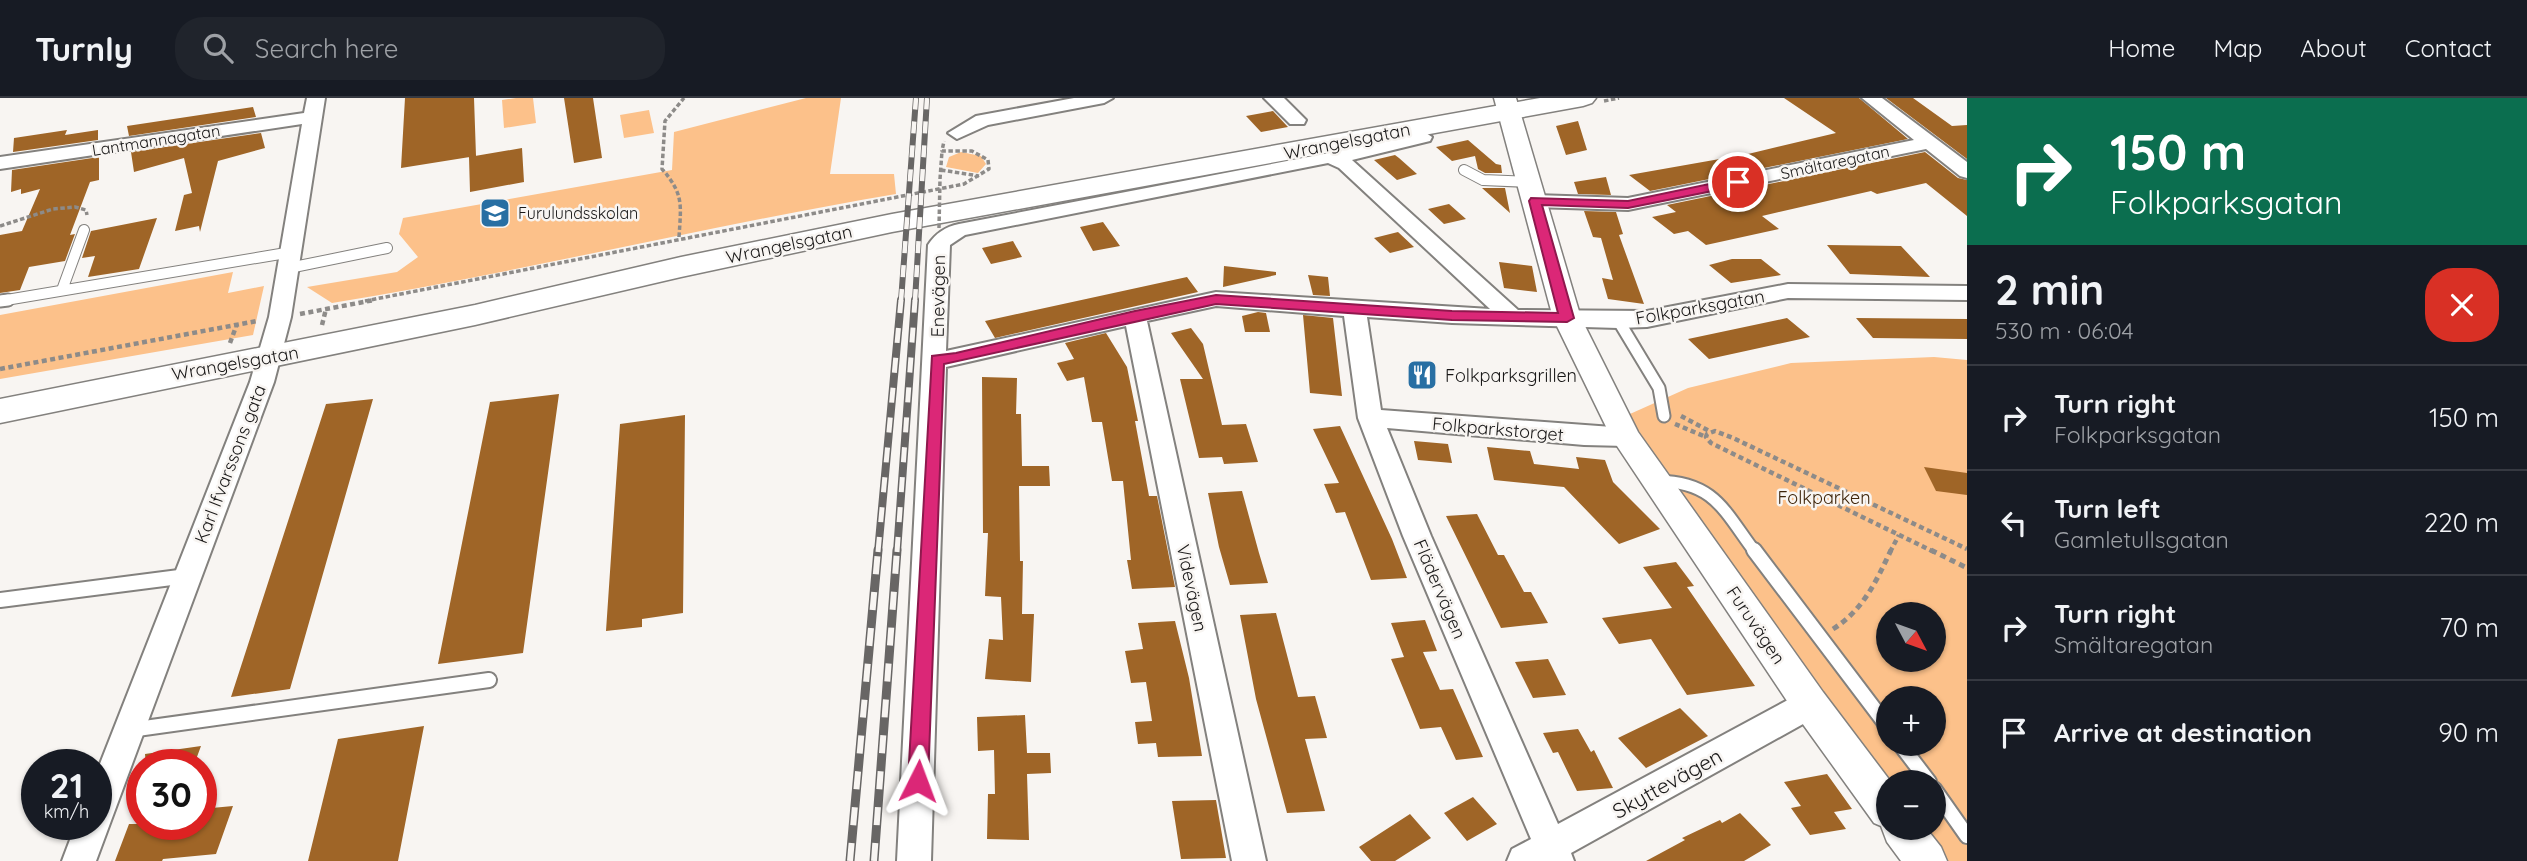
<!DOCTYPE html>
<html lang="en">
<head>
<meta charset="utf-8">
<style>
	:root { --surface:#171b24; --page:#20242c; --text:#f1f3f6; --muted:#9ea1a6; --line:#363941 }
	body { margin:0; font-family:Quicksand,sans-serif; background:var(--page); color:var(--text); height:100vh; display:flex; flex-direction:column; font-size:26px; white-space:nowrap }
	* { box-sizing:border-box; margin:0 }
	p { font-size:23px; color:var(--muted) }
	.icon { flex:none; width:38px; height:38px; fill:none; stroke:currentColor; stroke-width:2; stroke-linecap:round; stroke-linejoin:round }
	.map { position:relative; flex:1; overflow:hidden }
	.panel { display:flex; flex-direction:column; background:var(--surface); width:560px }
	.panel>* { flex:none }
	.guide { background:#0b6e4f; color:#fff; overflow:hidden }
	.needle { width:46px; rotate:131deg }
	.controls { position:absolute; left:1876px; top:504px; display:grid; gap:14px }
	.controls a { display:grid; place-items:center; width:70px; height:70px; border-radius:50%; background:var(--surface); box-shadow:0 2px 5px #0004; font-size:35px }
	.speed { position:absolute; left:21px; top:651px; display:flex; gap:14px; font-size:35px; font-weight:700; text-align:center }
	.speed>* { display:grid; place-content:center; width:91px; height:91px; border-radius:50%; background:var(--surface); box-shadow:0 2px 5px #0004; line-height:1 }
	.speed small { font-size:18px; font-weight:400 }
	.speed .limit { border:10px solid #d22; background:#fff; color:#111 }
	.pin { position:absolute; display:grid; place-items:center; width:60px; height:60px; color:#fff; margin:-30px; border:4px solid #fff; border-radius:50%; box-shadow:0 2px 7px #0007 }
	.me { position:absolute; width:77px; margin:-38px; rotate:3deg; stroke-linejoin:round; filter:drop-shadow(0 0 5px #0008) }
	.turn { display:flex; align-items:center; gap:24px; height:147px; padding:0 28px; font-size:32px }
	.turn .icon { width:91px; height:91px; stroke-width:2.5 }
	.turn b { display:block; font-size:49px; line-height:60px }
	.round { display:grid; place-items:center; flex:none; width:74px; height:74px; border-radius:28px; background:var(--page) }
	.overview { display:flex; align-items:center; justify-content:space-between; height:119px; padding:0 28px }
	h1 { font-size:42px; font-weight:800; line-height:52px }
	ul { padding:0; list-style:none }
	li { display:flex; align-items:center; gap:21px; height:105px; padding:0 28px; border-top:2px solid var(--line) }
	li div { flex:1 }
	li b { display:block; font-size:26px }
	li em { font-style:normal }
	header { display:flex; align-items:center; gap:42px; box-sizing:border-box; height:98px; padding:0 35px; background:var(--surface); border-bottom:2px solid var(--line) }
	header strong { font-size:33px }
	nav { display:flex; gap:38px; margin-inline-start:auto; font-size:24px }
	.search { width:490px; height:63px; background:var(--page); display:flex; align-items:center; gap:18px; box-sizing:border-box; padding:0 24px; border-radius:28px; color:var(--muted); font-size:26px }
	main { display:flex; flex:1; min-height:0 }
	.map>svg:first-child { display:block }
	.green { fill:#fcc18a; fill-rule:evenodd }
	.building { fill:#9f6527 }
	.lines { fill:none; stroke-linecap:round; stroke-linejoin:round }
	.service-far2-casing { stroke:#83817e; stroke-width:12 }
	.service-far1-casing { stroke:#83817e; stroke-width:15 }
	.service-casing { stroke:#83817e; stroke-width:18 }
	.minor-casing { stroke:#83817e; stroke-width:4 }
	.tertiary-casing { stroke:#83817e; stroke-width:3 }
	.secondary-casing { stroke:#83817e; stroke-width:3 }
	.path-far2 { stroke:#8d8b89; stroke-width:3.5; stroke-dasharray:4.5 2.5; stroke-linecap:butt }
	.path-far1 { stroke:#8d8b89; stroke-width:4.5; stroke-dasharray:5 3.5; stroke-linecap:butt }
	.path { stroke:#8d8b89; stroke-width:5; stroke-dasharray:6 4.5; stroke-linecap:butt }
	.service-far2 { stroke:#fff; stroke-width:10 }
	.service-far1 { stroke:#fff; stroke-width:11 }
	.service { stroke:#fff; stroke-width:14 }
	.minor { fill:#fff; fill-rule:evenodd }
	.tertiary { fill:#fff; fill-rule:evenodd }
	.secondary { fill:#fff; fill-rule:evenodd }
	.rail-far2-casing { stroke:#686665; stroke-width:6 }
	.rail-far1-casing { stroke:#686665; stroke-width:8 }
	.rail-casing { stroke:#686665; stroke-width:9 }
	.rail-far2 { stroke:#f8f5f2; stroke-width:4.5; stroke-dasharray:12; stroke-linecap:butt }
	.rail-far1 { stroke:#f8f5f2; stroke-width:5; stroke-dasharray:15; stroke-linecap:butt }
	.rail { stroke:#f8f5f2; stroke-width:6; stroke-dasharray:18; stroke-linecap:butt }
	.path-bridge { stroke:#8d8b89; stroke-width:3.5; stroke-dasharray:4.5 2.5; stroke-linecap:butt }
	.route { fill:#db2777; stroke:#8e194d; stroke-width:2 }
	.labels { text-anchor:middle; dominant-baseline:central; stroke-width:5; stroke-linejoin:round; paint-order:stroke }
	.far-street-label { font-size:16px; fill:#191818; stroke:#f8f5f2 }
	.far-poi-label { font-size:16px; fill:#191818; stroke:#f8f5f2; text-anchor:start }
	.street-label { font-size:18px; fill:#191818; stroke:#f8f5f2 }
	.poi-label { font-size:18px; fill:#191818; stroke:#f8f5f2; text-anchor:start }
	.park-label { font-size:18px; fill:#3e250a; stroke:#f8f5f2 }
	.near-street-label { font-size:21px; fill:#191818; stroke:#f8f5f2 }
</style>
</head>
<body>
<header>
<strong>Turnly</strong>
<div class="search"><svg class="icon" aria-label="search" viewBox="0 0 24 24"><circle cx="10" cy="10" r="6"/><path d="M15 15l6 6"/></svg>Search here</div>
<nav><a>Home</a><a>Map</a><a>About</a><a>Contact</a></nav>
</header>
<main>
<div class="map">
<svg width="1967" height="763" viewBox="0 0 1967 763">
	<rect width="100%" height="100%" fill="#f8f5f2"/>
	<path class="green" d="M516,0h17l3,25 -32,5 -2,-28z
		M806,0h35l-11,76h64l2,20c-189,32 -375,78 -564,109l-25,-16 90,-15 21,-15 -19,-23 4,-16 269,-48 2,-38z
		M649,12l5,23 -30,5 -4,-23z
		M961,54l20,4 5,8 -8,9 -32,-6 3,-10z
		M233,174l-5,21 36,-7 -11,49 -253,44v-64z
		M1934,259l33,3v501h-53l-23,-33h43v-46h-46v42l-89,-124 -178,-282 67,-30 103,-25zM1888,516h46v46h-46zM1888,600h46v46h-46z"/>
	<path class="building" d="M405,0h69l2,58 -75,12z
		M564,0h29l9,60 -28,5z
		M1784,0h75l49,41 -258,52 -21,-16 119,-21 88,-21z
		M1886,0h27l39,28 15,-1v34z
		M253,9l3,10 -127,19 -2,-10z
		M1273,13l15,16 -27,5 -15,-16z
		M1578,23l9,29 -21,5 -10,-29z
		M67,32l-2,5 33,-5v10l-85,12 1,-14z
		M261,35l4,15 -47,13 -18,71 -1,-6 -24,5 9,-36 8,-2 -8,-35 -50,14 -3,-20z
		M1468,42l28,24 5,1 1,8h-17l-7,-4 -3,-13 -23,5 -16,-14z
		M522,50l2,34 -54,10 -1,-35z
		M1925,54l33,26 9,2v36l-41,-33 -49,11 -6,-3 -109,25 17,13 -73,16 -18,-14 -14,3 -22,-17 24,-5 -9,-7z
		M1395,57l4,3 18,16 -20,6 -23,-20z
		M99,59v23l-9,2 -20,53 5,-1 -10,27 -36,6 -9,23 -20,3v-58l22,-4 18,-42 -19,5v-5l-10,3 1,-22z
		M1606,79l5,18 -33,-1 -4,-12z
		M1482,90h23l5,25z
		M1449,106l17,15 -22,5 -16,-15z
		M1584,113l32,1 7,22 -4,1 25,69 -36,-5 -6,-21 11,2 -12,-42 -8,-1z
		M157,120l-18,51 -51,8 7,-21 -13,2 9,-27z
		M1103,124l17,24 -27,5 -13,-24z
		M1398,134l16,15 -24,6 -16,-15z
		M1013,143l9,16 -31,7 -9,-16z
		M1827,147l74,1 29,31 -80,-3z
		M1732,161h29l20,16 -50,8 -22,-18z
		M1499,164l33,4 5,26 -33,-4z
		M1224,168l52,6v3l-53,12z
		M1308,177l20,2 2,19 -17,-1z
		M1187,179l11,15 -203,46 -10,-17z
		M1258,214l8,1 4,19h-25l-3,-16z
		M1303,217l30,3 9,78 -32,-3z
		M1787,220l23,19 -101,22 -21,-20z
		M1856,220l111,1v20l-94,-1z
		M1191,230l12,16 19,81 24,-1 12,38 -34,2 -2,-7 -23,1 -19,-79h23l-32,-46z
		M1106,235l21,34 11,54h-3l14,75h8l18,91 -43,2 -5,-29h4l-8,-79h-11l-10,-59h-10l-8,-45 -17,4 -10,-18 17,-4 -9,-16z
		M982,279l35,1 -1,36h5l1,52h27l1,20h-31l1,75h3l-1,53h12l-3,68 -46,-3 4,-40 14,1 -2,-43 -16,-1 3,-63h-5z
		M559,296l-36,259 -85,11 52,-262z
		M373,301l-83,290 -59,8 95,-293z
		M685,317l-2,198 -41,6v8l-36,4 14,-207z
		M1340,328l52,113 15,39 -36,2 -26,-68 -9,1 -12,-29 15,-1 -26,-54z
		M1414,343l34,3 4,19 -34,-3z
		M1487,349l43,4 4,13 45,5 -3,-12 29,3 8,22 47,47 -41,15 -55,-57 -70,-7z
		M1924,369l43,6v22l-31,-4z
		M1242,393l17,62 9,30 -38,2 -11,-38 -11,-54z
		M1477,416l21,41h6l20,37h7l17,31 -47,5 -55,-112z
		M1676,464l18,24 -7,1 68,99 -68,9 -36,-56 -32,5 -17,-26 70,-10 -29,-41z
		M1276,515l22,84 17,-1 12,42 -22,1 20,72 -38,2 -31,-114 -16,-84z
		M1425,522l12,31 -14,1 17,38 13,-1 30,68 -27,3 -15,-33 -21,2 -29,-70 13,-2 -13,-34z
		M1175,523l14,57 13,78 -44,1 -2,-14 -18,1 -3,-22 17,-1 -6,-39 -15,1 -6,-32 18,-2 -5,-26z
		M1548,561l18,36 -33,3 -18,-36z
		M1680,610l28,28 -62,32 -28,-30z
		M1025,617l2,38h23l1,20 -24,1 2,66 -42,-1 1,-45h7l-1,-44 -16,1 -1,-34z
		M424,628l-26,135h-90l30,-122z
		M1578,631l13,23 3,-2 19,38 -36,3 -19,-39 -5,1 -10,-20z
		M201,648l-7,19h-48l-1,-11z
		M1827,676l25,35 -18,3 12,17 -36,6 -19,-27 10,-2 -17,-24z
		M1473,699l24,27 -30,17 -23,-28z
		M1216,702l10,58 -45,1 -9,-58z
		M233,708l-17,48 -53,5 -1,2h-47l14,-37h72v-15z
		M1740,715l31,32 -27,16h-98l39,-21 -3,-2 38,-18 2,3z
		M1410,716l21,24 -36,23h-24l-12,-14z"/>
	<g class="lines">
		<g class="service-far2-casing">
			<path id="service-far2" d="M1464,72l19,10 46,2
				M289,170l98,-20
				M62,192l22,-60
				M0,203l292,-49"/>
		</g>
		<g class="service-far1-casing">
			<path id="service-far1" d="M0,203l8,-1
				M1618,222l41,68 5,28
				M1658,383c57,1 66,30 97,71"/>
		</g>
		<g class="service-casing">
			<path id="service" d="M1754,452l134,177
				M0,502l187,-24
				M130,632l359,-50
				M1900,646l29,38
				M1934,691l33,47"/>
		</g>
		<g class="minor-casing">
			<path id="minor" d="M307,0h18l-34,219 -17,65 -178,479h-34l14,-37h20v-50l154,-392 19,-65 33,-193 -302,45v-12l304,-44z
				M1074,0h39l-9,5 -116,22 -31,14 -9,-6 28,-17z
				M1264,0h20l22,22 -2,4h-14z
				M1862,0h20l85,64v16l-7,-2 -34,-27 -298,61 -93,-3 -7,-2 -3,-4 3,-4 7,-2 93,3 286,-58z
				M1423,33l9,6 -2,4 -78,19 166,150 129,1 141,-27 179,2v14l-179,-2 -141,29 -29,1 -166,-5 -85,-6 14,93 245,18 9,2 4,7 -4,7 -9,2 -42,-1 -197,-17 44,108 127,288 241,-130 11,-4 11,4 5,10 -5,10 -250,139 3,8h-67l5,-12 19,-10 -128,-303 -45,-118 -14,-102 -128,-10 -69,15 119,540h-34l-106,-535 -180,41 -15,494h-34l31,-616c8,-12 17,-18 31,-21l375,-72zM1328,65l11,5 151,141 -274,-17 -270,59 4,-106 15,-10z"/>
		</g>
		<g class="tertiary-casing">
			<path id="tertiary" d="M1494,0h22l65,220 57,114 185,260 68,90h-3v46h38l15,19 6,14h-46l-14,-19 -6,-16 -7,-3 -77,-107 -186,-279 -58,-119z"/>
		</g>
		<g class="secondary-casing">
			<path id="secondary" d="M1540,0h56l-4,5 -9,3 -691,126 -211,45 -206,48 -475,98v-24l475,-94 206,-48 211,-43z"/>
		</g>
		<path class="path-far2" d="M1604,3l15,-3
			M941,72l38,6
			M940,81l2,-28
			M0,128l53,-17 22,-2 11,3 1,5
			M679,139c2,-32 5,-43 -17,-68l3,-48 19,-23
			M365,203l599,-117 25,-15 -1,-9 -16,-9h-30l2,-10"/>
		<path class="path-far1" d="M300,216l74,-14
			M322,227l4,-16
			M230,245l7,-19
			M0,271l257,-48
			M1681,318l30,16
			M1675,326l31,13
			M1890,454l9,-17
			M1934,454l-223,-109 -5,-6 1,-3 8,-3 18,7 234,111"/>
		<path class="path" d="M1931,452l36,18
			M1833,531c30,-19 43,-47 58,-79"/>
		<use href="#service-far2" class="service-far2"/>
		<use href="#service-far1" class="service-far1"/>
		<use href="#service" class="service"/>
		<use href="#minor" class="minor"/>
		<use href="#tertiary" class="tertiary"/>
		<use href="#secondary" class="secondary"/>
		<g class="rail-far2-casing">
			<path id="rail-far2" d="M901,203l15,-203
				M915,203l12,-203"/>
		</g>
		<g class="rail-far1-casing">
			<path id="rail-far1" d="M878,454l23,-252
				M897,454l18,-252"/>
		</g>
		<g class="rail-casing">
			<path id="rail" d="M850,763l28,-311
				M874,763l23,-311"/>
		</g>
		<use href="#rail-far2" class="rail-far2"/>
		<use href="#rail-far1" class="rail-far1"/>
		<use href="#rail" class="rail"/>
		<path class="path-bridge" d="M939,130l1,-49"/>
	</g>
	<path class="route" d="M1738,80l6,4 -2,3 -114,23 -86,-3 32,113 -7,4 -115,-2 -236,-16 -272,60 -16,417 -3,7 -7,2 -7,-2 -3,-7 24,-425 24,-3 179,-42 81,-16 236,16 106,2 -29,-112 2,-3 97,3z"/>
	<defs>
		<g id="school-square" transform="scale(1.575)"><rect x="-9" y="-9" width="18" height="18" rx="4" fill="#286fa3" stroke="#f8f5f2"/><path d="M0-5L7-2L0 1L-7-2ZM-4 1L0 2.5L4 1V4Q0 6-4 4Z" fill="#fff"/></g>
		<g id="restaurant-square" transform="scale(1.575)"><rect x="-9" y="-9" width="18" height="18" rx="4" fill="#286fa3" stroke="#f8f5f2"/><path d="M-5-6h1v4h1v-4h1v4h1v-4h1v5L-1.5 .5V6h-2V.5L-5-1ZM5-6V6H3V1.5H1.5Q1.5-4 5-6Z" fill="#fff"/></g>
	</defs>
	<g fill-rule="evenodd">
		<use href="#school-square" x="495" y="115"/>
		<use href="#restaurant-square" x="1422" y="277"/>
	</g>
	<g class="labels">
		<g class="far-street-label">
			<text transform="translate(156 42) rotate(-9)">Lantmannagatan</text>
			<text transform="translate(1835 64) rotate(-12)">Smältaregatan</text>
		</g>
		<g class="far-poi-label">
			<text x="518" y="115">Furulundsskolan</text>
		</g>
		<g class="street-label">
			<text transform="translate(1347 43) rotate(-11)">Wrangelsgatan</text>
			<text transform="translate(789 146) rotate(-12)">Wrangelsgatan</text>
			<text transform="translate(938 198) rotate(-89)">Enevägen</text>
			<text transform="translate(1700 209) rotate(-10)">Folkparksgatan</text>
			<text transform="translate(235 265) rotate(-10)">Wrangelsgatan</text>
			<text transform="translate(1498 331) rotate(5)">Folkparkstorget</text>
			<text transform="translate(230 366) rotate(-69)">Karl Ifvarssons gata</text>
			<text transform="translate(1192 490) rotate(78)">Videvägen</text>
			<text transform="translate(1440 491) rotate(67)">Flädervägen</text>
			<text transform="translate(1756 527) rotate(56)">Furuvägen</text>
		</g>
		<g class="poi-label">
			<text x="1445" y="277">Folkparksgrillen</text>
		</g>
		<g class="park-label">
			<text x="1824" y="399">Folkparken</text>
		</g>
		<g class="near-street-label">
			<text transform="translate(1667 685) rotate(-29)">Skyttevägen</text>
		</g>
	</g>
</svg>
<div class="controls">
<a><svg class="needle" viewBox="-14 -14 28 28"><path d="M0-13l5 13h-10z" fill="#e53935"/><path d="M0 13l5-13h-10z" fill="#9ea1a6"/></svg></a>
<a>+</a>
<a>−</a>
</div>
<div class="speed"><div>21<small>km/h</small></div><div class="limit">30</div></div>
<div class="pin" style="left:1738px;top:84px;background:#d93025"><svg class="icon" aria-label="arrive" viewBox="0 0 24 24"><path d="M6 21V4h12l-3 4 3 4H6"/></svg></div>
<svg class="me" style="left:918px;top:683px" viewBox="-20 -20 40 40"><path d="M0-17L14 15 0 8-14 15z" fill="#db2777" stroke="#fff" stroke-width="4"/></svg>
</div>
<section class="panel">
<div class="guide">
<div class="turn"><svg class="icon" aria-label="right" viewBox="0 0 24 24"><path d="M7 20v-9h11M14 6l5 5-5 5"/></svg><div><b>150 m</b>Folkparksgatan</div></div>
</div>
<div class="overview"><div><h1>2 min</h1><p>530 m · 06:04</p></div><a class="round" style="background:#d93025;color:#fff"><svg class="icon" aria-label="close" viewBox="0 0 24 24"><path d="M6 6l12 12M18 6L6 18"/></svg></a></div>
<ul>
<li><svg class="icon" aria-label="right" viewBox="0 0 24 24"><path d="M7 20v-9h11M14 6l5 5-5 5"/></svg><div><b>Turn right</b><p>Folkparksgatan</p></div><em>150 m</em></li>
<li><svg class="icon" aria-label="left" viewBox="0 0 24 24"><path d="M17 20v-9H6M10 6l-5 5 5 5"/></svg><div><b>Turn left</b><p>Gamletullsgatan</p></div><em>220 m</em></li>
<li><svg class="icon" aria-label="right" viewBox="0 0 24 24"><path d="M7 20v-9h11M14 6l5 5-5 5"/></svg><div><b>Turn right</b><p>Smältaregatan</p></div><em>70 m</em></li>
<li><svg class="icon" aria-label="arrive" viewBox="0 0 24 24"><path d="M6 21V4h12l-3 4 3 4H6"/></svg><div><b>Arrive at destination</b></div><em>90 m</em></li>
</ul>
</section>
</main>
</body>
</html>
